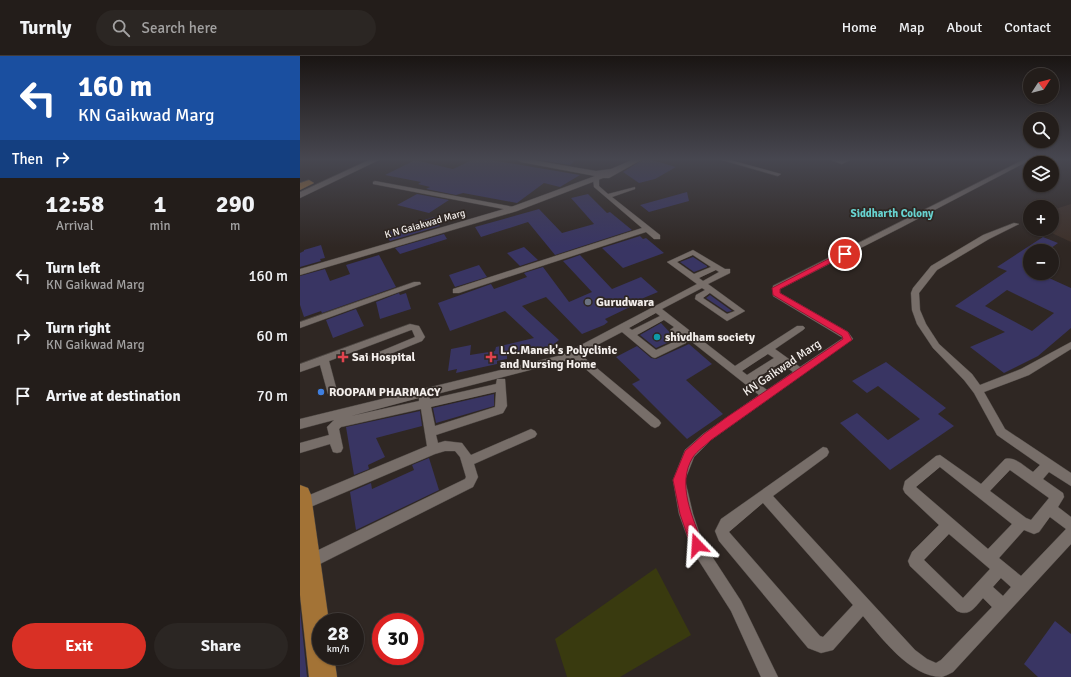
<!DOCTYPE html>
<html lang="en">
<head>
<meta charset="utf-8">
<style>
	:root { --surface:#231d1a; --page:#2b2623; --text:#f1f3f6; --muted:#a3a2a2; --line:#403b39; --accent:#d93025 }
	body { margin:0; font-family:Signika,sans-serif; background:var(--page); color:var(--text); height:100vh; display:flex; flex-direction:column; font-size:15px; white-space:nowrap }
	* { box-sizing:border-box; margin:0 }
	p { font-size:13px; color:var(--muted) }
	.icon { flex:none; width:22px; height:22px; fill:none; stroke:currentColor; stroke-width:2; stroke-linecap:round; stroke-linejoin:round }
	.map { position:relative; flex:1; overflow:hidden }
	.drawer { display:flex; flex-direction:column; background:var(--surface); width:300px }
	.drawer>* { flex:none }
	.banner { background:#1a4fa0; color:#fff; overflow:hidden }
	.needle { width:26px; rotate:54deg }
	.buttons { position:absolute; left:723px; top:12px; display:grid; gap:8px }
	.buttons a { display:grid; place-items:center; width:36px; height:36px; border-radius:50%; background:var(--surface); box-shadow:0 1px 3px #0004,0 0 0 1px var(--line); font-size:20px }
	.speed { position:absolute; left:12px; top:557px; display:flex; gap:8px; font-size:20px; font-weight:700; text-align:center }
	.speed>* { display:grid; place-content:center; width:52px; height:52px; border-radius:50%; background:var(--surface); box-shadow:0 1px 3px #0004,0 0 0 1px var(--line); line-height:1 }
	.speed small { font-size:10px; font-weight:400 }
	.speed .limit { border:6px solid #d22; background:#fff; color:#111 }
	.pin { position:absolute; display:grid; place-items:center; width:34px; height:34px; color:#fff; margin:-17px; border:2px solid #fff; border-radius:50%; box-shadow:0 1px 4px #0007 }
	.me { position:absolute; width:44px; margin:-22px; rotate:340deg; stroke-linejoin:round; filter:drop-shadow(0 0 3px #0008) }
	.turn { display:flex; align-items:center; gap:14px; height:84px; padding:0 12px; font-size:18px }
	.turn .icon { width:52px; height:52px; stroke-width:2.5 }
	.turn b { display:block; font-size:28px; line-height:34px }
	.then { display:flex; align-items:center; height:38px; padding:0 12px; background:#0003; gap:8px; font-size:15px }
	.eta { display:flex; justify-content:space-evenly; align-items:center; height:68px; text-align:center }
	.eta b { font-size:24px; font-weight:800; line-height:28px }
	.primary-button { display:flex; gap:8px; margin-top:auto; padding:8px 12px }
	.primary-button a { flex:1; height:46px; border-radius:24px; background:var(--accent); color:#fff; font-size:16px; font-weight:800; line-height:46px; text-align:center }
	.primary-button a+a { background:var(--page); color:var(--text) }
	ul { padding:0; list-style:none }
	li { display:flex; align-items:center; gap:12px; height:60px; padding:0 12px }
	li div { flex:1 }
	li b { display:block; font-size:15px }
	li em { font-style:normal }
	header { display:flex; align-items:center; gap:24px; box-sizing:border-box; height:56px; padding:0 20px; background:var(--surface); border-bottom:1px solid var(--line) }
	header strong { font-size:19px }
	nav { display:flex; gap:22px; margin-inline-start:auto; font-size:14px }
	.search { width:280px; height:36px; background:var(--page); display:flex; align-items:center; gap:10px; box-sizing:border-box; padding:0 14px; border-radius:22px; color:var(--muted); font-size:15px }
	main { display:flex; flex:1; min-height:0 }
	.map>svg:first-child { display:block }
	.built { fill:#3d3029 }
	.green { fill:#393a0f }
	.building { fill:#393563; fill-rule:evenodd }
	.lines { fill:none; stroke-linecap:round; stroke-linejoin:round }
	.minor-casing { stroke:#4c4642; stroke-width:1 }
	.tertiary-casing { stroke:#4c4642; stroke-width:1 }
	.secondary-casing { stroke:#4c4642; stroke-width:1 }
	.trunk-casing { stroke:#4c4642; stroke-width:1 }
	.minor { fill:#776e69; fill-rule:evenodd }
	.tertiary { fill:#776e69; fill-rule:evenodd }
	.secondary { fill:#776e69; fill-rule:evenodd }
	.trunk { fill:#a37336; fill-rule:evenodd }
	.route { fill:#e11d48; stroke:#92132f }
	.worship-dot { fill:#6b7280; stroke:#2f2723; stroke-width:1.5 }
	.culture-dot { fill:#0f9aa8; stroke:#2f2723; stroke-width:1.5 }
	.health-dot { fill:#e0444e; stroke:#2f2723; stroke-width:1.5 }
	.shop-dot { fill:#3f7fe0; stroke:#2f2723; stroke-width:1.5 }
	.labels { text-anchor:middle; dominant-baseline:central; stroke-width:3.5; stroke-linejoin:round; paint-order:stroke }
	.far-street-label { font-size:10px; fill:#f4efec; stroke:#2f2723 }
	.far-neighbourhood-label { font-size:11px; font-weight:bold; fill:#67d3d0; stroke:#2f2723 }
	.poi-label { font-size:12px; font-weight:bold; fill:#f4efec; stroke:#2f2723; text-anchor:start }
	.street-label { font-size:12px; fill:#f4efec; stroke:#2f2723 }
</style>
</head>
<body>
<header>
<strong>Turnly</strong>
<div class="search"><svg class="icon" aria-label="search" viewBox="0 0 24 24"><circle cx="10" cy="10" r="6"/><path d="M15 15l6 6"/></svg>Search here</div>
<nav><a>Home</a><a>Map</a><a>About</a><a>Contact</a></nav>
</header>
<main>
<section class="drawer">
<div class="banner">
<div class="turn"><svg class="icon" aria-label="left" viewBox="0 0 24 24"><path d="M17 20v-9H6M10 6l-5 5 5 5"/></svg><div><b>160 m</b>KN Gaikwad Marg</div></div>
<div class="then">Then<svg class="icon" aria-label="right" viewBox="0 0 24 24"><path d="M7 20v-9h11M14 6l5 5-5 5"/></svg></div>
</div>
<div class="eta">
<div><b>12:58</b><p>Arrival</p></div>
<div><b>1</b><p>min</p></div>
<div><b>290</b><p>m</p></div>
</div>
<ul>
<li><svg class="icon" aria-label="left" viewBox="0 0 24 24"><path d="M17 20v-9H6M10 6l-5 5 5 5"/></svg><div><b>Turn left</b><p>KN Gaikwad Marg</p></div><em>160 m</em></li>
<li><svg class="icon" aria-label="right" viewBox="0 0 24 24"><path d="M7 20v-9h11M14 6l5 5-5 5"/></svg><div><b>Turn right</b><p>KN Gaikwad Marg</p></div><em>60 m</em></li>
<li><svg class="icon" aria-label="arrive" viewBox="0 0 24 24"><path d="M6 21V4h12l-3 4 3 4H6"/></svg><div><b>Arrive at destination</b></div><em>70 m</em></li>
</ul>
<div class="primary-button"><a>Exit</a><a>Share</a></div>
</section>
<div class="map">
<svg width="771" height="621" viewBox="0 0 771 621">
	<rect width="100%" height="100%" fill="#2f2723"/>
	<path class="built" d="M771,148v38l-28,-13h9v-19z"/>
	<path class="green" d="M356,512l35,67 -71,42h-53l-12,-38z"/>
	<path class="building" d="M115,104l38,9 19,-9h19l89,15 -20,12 -16,-4 -27,20 -54,-10 -7,2 -30,-6 4,-2 -12,-3 3,-2 -36,-7z
		M239,104h37l-6,5z
		M342,104h10l24,7 -21,12 -16,4 -16,-11z
		M387,136l2,9 -40,11 -9,-7z
		M117,138l32,6 -20,13 -32,-8z
		M288,138l19,19 3,-1 22,18 -77,25 -27,-33 -47,15 -6,-10 64,-18 23,24 32,-9 -23,-26z
		M134,161l6,9 -50,15 -7,-8z
		M144,178l3,5 -47,15 -5,-6z
		M340,180l3,3 3,-1 18,15 -41,15 -21,-20z
		M743,181l15,6 -11,8h-17v22h8l33,15v40l-33,28 -34,17 -34,-26 35,-15 -50,-26 52,-35 -10,-4zM707,234l47,23 -22,18 -47,-25z
		M21,189l4,13 -5,1 1,2 -21,6v-14l4,-2v-1z
		M224,191l14,13 -18,6 -13,-13z
		M79,199l17,32 -74,26 -1,-2 -17,6 -4,-12v-29l25,-7 5,12 20,-7 -4,-9z
		M280,199l32,34 29,-12 17,15 -29,12 3,2 -27,13 3,3 -4,3 -22,9 -36,-37 -24,9 37,34 -6,5 -12,4 -34,6v4l-10,2v3l-41,9 1,-4 -9,2 3,-22 20,-4 -1,10 25,-4 1,-4 38,-9 -29,-27 -55,20 -12,-28 53,-19 3,5 33,-12 -3,-4 19,-6 26,35 23,-10 -29,-31z
		M393,201l14,9v1l-13,5 -14,-10z
		M179,209l8,12 -32,10 -6,-12z
		M99,237l1,2 6,-2 5,16 -31,10 -4,-17z
		M410,239l22,16 -5,1 -21,-14z
		M56,253l8,17 -31,12 -7,-18z
		M361,267l15,16 -20,9 -16,-13z
		M389,288l23,20 -26,16 37,34 -36,25 -55,-55 8,-4 -24,-23 21,-11 14,12 5,1z
		M586,306l60,46 -8,6 16,12 -64,44 -50,-47 17,-10 31,27 32,-21 -42,-33 -11,7 -15,-12z
		M194,338v12l-58,17 -3,-15z
		M120,355l2,15 -46,12 9,19 -17,8 1,4 -15,6 -8,-48z
		M129,402l10,32 -83,40 -6,-38 21,-9 1,6 42,-19 -2,-5z
		M0,553l7,68h-7z
		M755,565l16,13v43h-33l-14,-13z"/>
	<g class="lines">
		<g class="minor-casing">
			<path id="minor" d="M422,104h8l51,14 -3,2z
				M531,104h19l-8,4z
				M723,104h7l-128,67 -122,62v4l68,39 5,7 -142,101 -17,17 -9,23 8,34 9,27 39,60 37,76h-17l-30,-66 -39,-61 -13,-36 -6,-34 12,-30 18,-16 56,-39 -72,-57 -1,5 -31,15 -3,-1 -30,-25 -42,22 79,66 2,3 -2,3 -4,2 -4,-2 -78,-68 -8,3 -136,35 1,3 66,-15 1,-5h8l2,27 -4,7 -67,22 2,8 7,-2 17,2 9,12 60,-26 4,2 2,3 -2,3 -61,27 4,13 -5,10 -159,80 -5,2 -5,-2 -2,-5 2,-5 161,-78 1,-2 -6,-20 -5,-6h-10l-10,3 -134,57 -1,-12 127,-53 -6,-37 -80,18 -2,2 4,19 -2,4 -4,1 -4,-1 -3,-8 -30,9v-10l29,-8 -2,-8 7,-7 -34,9v-10l262,-64 135,-71 -30,-22 26,-12 32,19h5v4l-22,11 37,27 -18,10 -32,-22 1,-4 9,-5 -3,-2 -40,21 73,57 62,-40h6l2,2 -2,2 -28,19 25,18 43,-29 -70,-42v-10zM393,199l18,12 -17,7 -17,-12zM416,214l3,2 -16,9 -4,-3zM410,237l25,18 -8,3 -24,-16zM356,257l4,3 -28,14 -3,-2zM364,264l10,7 -4,3 8,10 -22,10 -19,-15zM468,298l6,4 -27,17 -5,-4zM481,307l12,9 -26,18 -13,-10zM196,336l-1,15 -60,19 -4,-19zM119,342v3l-68,15z
				M296,120l3,2v8l9,8 27,-7v2l-23,8 48,38v4h-6l-8,-7 -187,61h-6v-4l189,-61 -48,-41 -1,-9z
				M75,125l139,26 3,2 -3,2 -141,-27v-2z
				M714,167l5,1 -30,15 -52,31 -18,23 1,17 6,14 13,20 33,30 8,11 41,-16 50,-27v7l-42,26 -45,17 21,37 66,44v13l-22,-14 -6,7 20,14 1,4 -6,10 13,10v27l-118,128c-4,2 -8,4 -11,5 -32,0 -61,-40 -79,-61l-30,34 -12,3 -13,-5 -89,-107 -4,-10 6,-12 102,-72 4,1 2,4 -2,4 -54,40 142,154 12,9 9,4 5,-3 51,-53 -9,-9c-8,9 -13,19 -26,13l-47,-45 -2,-5 4,-9 27,-27 -34,-32 -2,-4 2,-8 31,-25 4,-1 41,29 24,-25c10,-3 20,8 28,13l7,-7 -43,-30 -23,-42 -10,-13 -31,-32 -16,-24 -5,-14 -1,-17 2,-5 18,-22 52,-31zM640,411l72,57 -24,25 -72,-62zM710,414l39,28 -18,22 -5,-2 -36,-27zM463,447l90,102 -30,32 -3,-1 -91,-104zM750,461l16,12 -45,47 -22,-18 25,-28 10,4 5,-2zM649,478l41,35 -27,29 -39,-38zM701,522l10,9 -8,9 -10,-9z
				M114,226h6l1,2 -121,44v-6z
				M110,268l9,2 6,11 -3,4 -49,20h-6l-2,-2 2,-2 48,-20 -3,-7h-1l-82,31 8,30 -1,3h-8l-8,-29 -20,7v-8z"/>
		</g>
		<g class="tertiary-casing">
			<path id="tertiary" d="M218,104h14l64,11 15,-2 21,-9h9l-32,18h-6l-86,33 -217,64v-6l211,-62 84,-31 -74,-14z"/>
		</g>
		<g class="secondary-casing">
			<path id="secondary" d="M69,104h10l-79,38v-6z"/>
		</g>
		<g class="trunk-casing">
			<path id="trunk" d="M9,124l5,3 -14,7v-7z
				M0,429l8,3 3,7 18,127h-8v34h13l3,21h-28l-9,-82z"/>
		</g>
		<use href="#minor" class="minor"/>
		<use href="#tertiary" class="tertiary"/>
		<use href="#secondary" class="secondary"/>
		<use href="#trunk" class="trunk"/>
	</g>
	<linearGradient id="sky" x2="0" y2="1"><stop stop-color="#1a1513"/><stop offset="0.54" stop-color="#474750"/><stop offset="1" stop-color="#474750" stop-opacity="0"/></linearGradient>
	<rect width="771" height="191" fill="url(#sky)"/>
	<path class="route" d="M542,196l6,2 -68,35v4l68,39 4,8 -141,100c-5,5 -14,11 -18,17 -17,27 0,61 10,88l-2,4 -4,2 -5,-2 -12,-35 -7,-34 12,-29 19,-17 23,-17 116,-78 -1,-3 -69,-41 -1,-7z"/>
	<circle class="worship-dot" cx="288" cy="246" r="4"/>
	<circle class="culture-dot" cx="357" cy="281" r="4"/>
	<g class="health-dot">
		<path d="M41 295h4v4h4v4h-4v4h-4v-4h-4v-4h4z"/>
		<path d="M189 295h4v4h4v4h-4v4h-4v-4h-4v-4h4z"/>
	</g>
	<circle class="shop-dot" cx="21" cy="336" r="4"/>
	<g class="labels">
		<g class="far-street-label">
			<text transform="translate(125 168) rotate(-16)">K N Gaiakwad Marg</text>
		</g>
		<g class="far-neighbourhood-label">
			<text x="592" y="157">Siddharth Colony</text>
		</g>
		<g class="poi-label">
			<text x="296" y="246">Gurudwara</text>
			<text x="365" y="281">shivdham society</text>
			<text x="200" y="294">L.C.Manek's Polyclinic<tspan x="200" dy="14">and Nursing Home</tspan></text>
			<text x="52" y="301">Sai Hospital</text>
			<text x="29" y="336">ROOPAM PHARMACY</text>
		</g>
		<g class="street-label">
			<text transform="translate(482 312) rotate(-34)">KN Gaikwad Marg</text>
		</g>
	</g>
</svg>
<div class="buttons">
<a><svg class="needle" viewBox="-14 -14 28 28"><path d="M0-13l5 13h-10z" fill="#e53935"/><path d="M0 13l5-13h-10z" fill="#a3a2a2"/></svg></a>
<a><svg class="icon" aria-label="search" viewBox="0 0 24 24"><circle cx="10" cy="10" r="6"/><path d="M15 15l6 6"/></svg></a>
<a><svg class="icon" aria-label="layers" viewBox="0 0 24 24"><path d="M12 4l9 5-9 5-9-5zM3 14l9 5 9-5"/></svg></a>
<a>+</a>
<a>−</a>
</div>
<div class="speed"><div>28<small>km/h</small></div><div class="limit">30</div></div>
<div class="pin" style="left:545px;top:198px;background:#d93025"><svg class="icon" aria-label="arrive" viewBox="0 0 24 24"><path d="M6 21V4h12l-3 4 3 4H6"/></svg></div>
<svg class="me" style="left:397px;top:489px" viewBox="-20 -20 40 40"><path d="M0-17L14 15 0 8-14 15z" fill="#e11d48" stroke="#fff" stroke-width="4"/></svg>
</div>
</main>
</body>
</html>
